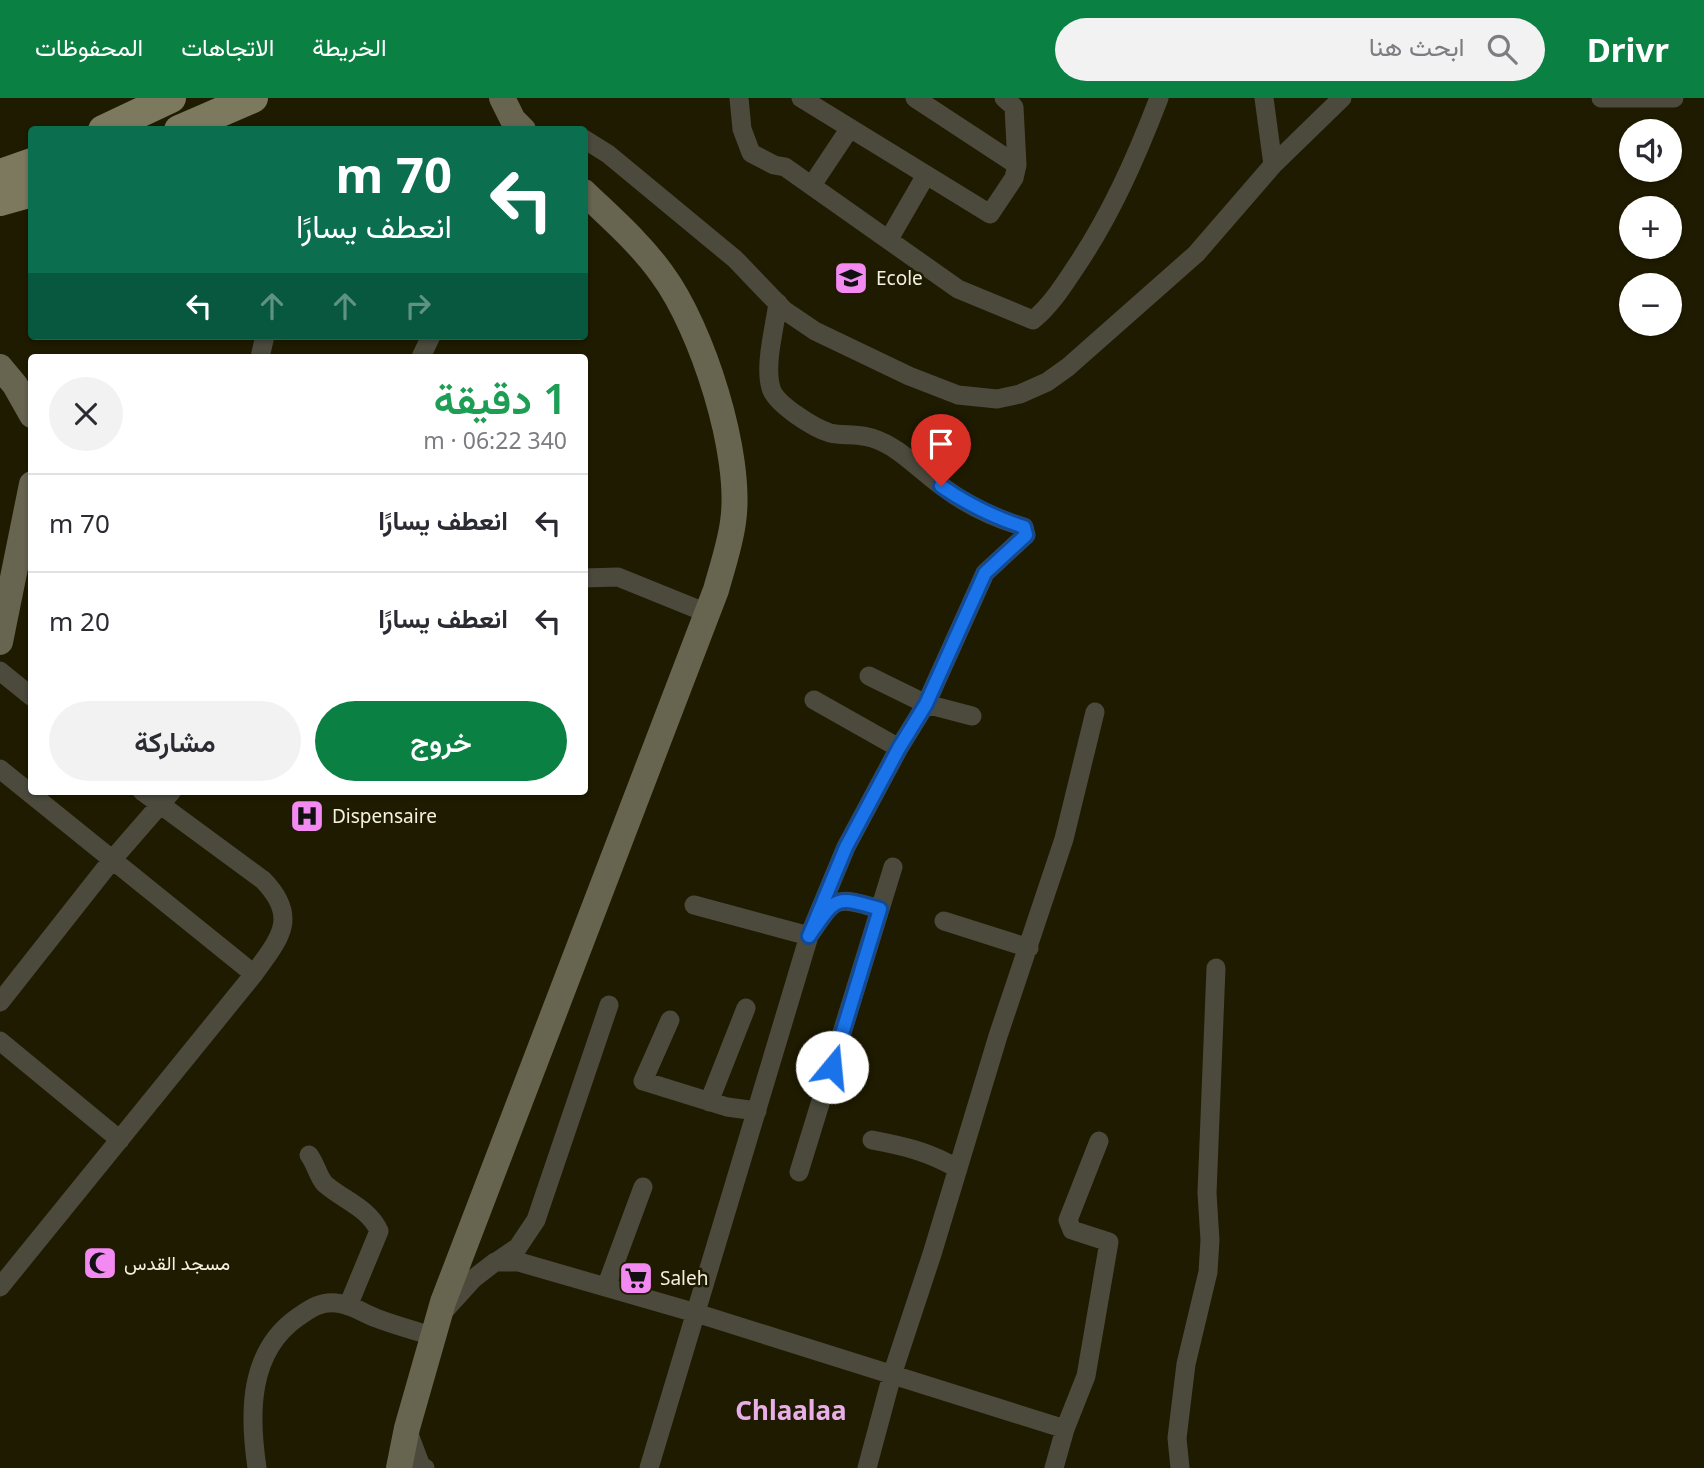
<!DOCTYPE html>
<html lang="ar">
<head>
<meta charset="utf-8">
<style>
	:root { --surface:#fff; --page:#f2f2f3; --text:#2b2b33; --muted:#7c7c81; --line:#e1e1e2; --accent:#0b8043 }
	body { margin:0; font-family:"Noto Sans",Vazirmatn,sans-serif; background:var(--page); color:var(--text); direction:rtl; height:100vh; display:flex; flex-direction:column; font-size:26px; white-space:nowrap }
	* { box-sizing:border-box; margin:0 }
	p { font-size:23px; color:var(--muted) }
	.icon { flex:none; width:38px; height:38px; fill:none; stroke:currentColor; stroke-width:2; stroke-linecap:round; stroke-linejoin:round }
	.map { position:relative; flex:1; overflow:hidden; direction:ltr }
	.sheet { position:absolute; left:28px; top:256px; width:560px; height:441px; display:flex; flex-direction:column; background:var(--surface); border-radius:7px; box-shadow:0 2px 5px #0004; direction:rtl }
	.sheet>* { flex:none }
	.hud { position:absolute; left:28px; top:28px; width:560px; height:214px; border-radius:7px; box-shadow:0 2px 5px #0004; direction:rtl; background:#0b6e4f; color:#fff; overflow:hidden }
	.fabs { position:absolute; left:1619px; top:21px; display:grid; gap:14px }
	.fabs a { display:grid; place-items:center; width:63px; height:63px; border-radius:50%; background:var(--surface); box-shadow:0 2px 5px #0004; font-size:35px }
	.pin { position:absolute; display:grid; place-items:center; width:60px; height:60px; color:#fff; margin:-72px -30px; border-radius:50% 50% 50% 0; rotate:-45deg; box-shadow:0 0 7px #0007 }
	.pin .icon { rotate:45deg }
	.me { position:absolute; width:77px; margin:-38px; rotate:17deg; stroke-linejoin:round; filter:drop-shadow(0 0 5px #0008) }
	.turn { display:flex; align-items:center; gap:24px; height:147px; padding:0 21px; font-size:32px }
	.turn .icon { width:91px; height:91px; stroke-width:2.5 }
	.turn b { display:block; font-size:49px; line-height:60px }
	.lanes { display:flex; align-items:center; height:66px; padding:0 21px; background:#0003; justify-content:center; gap:35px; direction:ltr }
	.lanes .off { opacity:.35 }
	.round { display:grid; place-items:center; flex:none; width:74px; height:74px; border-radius:37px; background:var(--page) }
	.head { display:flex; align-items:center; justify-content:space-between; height:119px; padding:0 21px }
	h1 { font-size:42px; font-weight:600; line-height:52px; color:#1e9e55 }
	.action { display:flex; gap:14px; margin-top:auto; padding:14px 21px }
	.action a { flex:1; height:80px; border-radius:42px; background:var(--accent); color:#fff; font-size:28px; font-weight:600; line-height:80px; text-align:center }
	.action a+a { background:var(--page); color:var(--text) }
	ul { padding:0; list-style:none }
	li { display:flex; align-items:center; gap:21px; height:98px; padding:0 21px; border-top:2px solid var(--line) }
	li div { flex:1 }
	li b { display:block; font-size:26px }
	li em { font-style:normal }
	header { display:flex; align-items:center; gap:42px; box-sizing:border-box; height:98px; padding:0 35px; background:var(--accent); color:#fff }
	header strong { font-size:33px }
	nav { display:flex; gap:38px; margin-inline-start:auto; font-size:24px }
	.search { width:490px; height:63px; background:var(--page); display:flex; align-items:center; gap:18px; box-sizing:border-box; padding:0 24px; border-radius:38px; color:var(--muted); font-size:26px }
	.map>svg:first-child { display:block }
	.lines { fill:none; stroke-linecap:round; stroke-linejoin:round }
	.street { stroke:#4b4a3d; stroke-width:19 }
	.secondary { stroke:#676450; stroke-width:26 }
	.primary { stroke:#7c795e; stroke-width:30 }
	.route-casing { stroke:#114b97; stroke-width:18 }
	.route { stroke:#1a73e8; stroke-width:12 }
	.labels { text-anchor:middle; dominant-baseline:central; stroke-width:5; stroke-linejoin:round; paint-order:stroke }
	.poi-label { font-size:19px; fill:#f3f1e0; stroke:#1f1b00; text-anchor:start }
	.district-label { font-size:26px; font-weight:bold; fill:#e8aee7; stroke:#1f1b00 }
</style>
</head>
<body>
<header>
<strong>Drivr</strong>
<div class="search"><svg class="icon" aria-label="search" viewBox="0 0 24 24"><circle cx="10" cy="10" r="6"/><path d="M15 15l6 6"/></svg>ابحث هنا</div>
<nav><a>الخريطة</a><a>الاتجاهات</a><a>المحفوظات</a></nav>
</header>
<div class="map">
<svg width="1704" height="1370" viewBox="0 0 1704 1370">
	<rect width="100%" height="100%" fill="#1f1b00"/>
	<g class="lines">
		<path class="street" d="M739,0l3,31 9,24 23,12 11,2 173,122 75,31c17,-14 28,-31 40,-49 37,-54 63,-113 86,-173
			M801,0l189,116 24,-36 3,-13 -3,-58 -10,-9
			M915,0l102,67
			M1264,0l9,67
			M1601,0h73
			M584,41l24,15 127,105 49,51 31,21 94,45 49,19 39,4 23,-5 27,-12 21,-15 128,-113 77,-89 69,-67
			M812,87l38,-57
			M889,141l37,-64
			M260,259l5,-21
			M421,259l10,-21
			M584,480l34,-1 89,36
			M0,573l32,26
			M869,578l57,28 46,12
			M814,602l85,48
			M0,671l254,205
			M694,807l115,31c27,-40 25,-40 71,-27
			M944,823l85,27
			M0,904l112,-142 60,-69
			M670,922l-27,61 84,26 30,4
			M0,943l120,99
			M709,1004l37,-94
			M872,1042c32,6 58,12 86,29
			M309,1057c7,9 9,22 16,29 18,16 44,24 54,47l-31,75
			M799,1074l94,-305
			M496,1164l22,-15 18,-27 73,-215
			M0,1189l254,-313c25,-35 46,-56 9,-94l-121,-89
			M606,1189l37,-100
			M443,1214l30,-33 22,-17h24l177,51 369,116
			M407,1331l14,37 4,2
			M257,1370c-8,-54 -9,-116 41,-151 12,-8 23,-16 38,-14 16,1 26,10 40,15 18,7 37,12 56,18
			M649,1370l160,-532 37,-89 53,-99 27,-44 59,-131 41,-38 -2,-8c-30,-9 -56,-21 -81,-40 -23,-16 -44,-41 -71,-49 -14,-5 -29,-2 -42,-5 -16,-5 -55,-29 -59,-45 -7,-22 4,-62 7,-85
			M867,1370l25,-93 40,-121 66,-218 66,-197 31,-127
			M1054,1370l11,-39 21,-53 23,-134 -37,-12 -4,-10 31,-79
			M1180,1370l-3,-30 9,-74 22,-92 2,-32 -3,-47 9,-225"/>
		<path class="secondary" d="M502,0l11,22 10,10
			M0,269l15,18 17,30
			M0,544l32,-158
			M399,1370l8,-40 36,-126 273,-712c6,-22 14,-45 17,-68 10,-67 -31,-194 -71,-248 -22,-31 -51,-56 -78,-82"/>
		<path class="primary" d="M103,32l68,-32
			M179,32l74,-32
			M0,76l32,-11
			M0,103l32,-9"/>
	</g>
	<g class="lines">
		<g class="route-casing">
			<path id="route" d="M832,969l48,-158c-46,-14 -44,-12 -71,27l37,-89 53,-99 27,-44 59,-131 41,-38 -2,-8c-31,-10 -57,-23 -83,-41"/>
		</g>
		<use href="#route" class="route"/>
	</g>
	<defs>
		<g id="school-square" transform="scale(1.75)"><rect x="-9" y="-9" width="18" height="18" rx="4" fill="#f28af2" stroke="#1f1b00"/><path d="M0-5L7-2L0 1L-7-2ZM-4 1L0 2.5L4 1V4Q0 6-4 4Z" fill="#111"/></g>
		<g id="hospital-square" transform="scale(1.75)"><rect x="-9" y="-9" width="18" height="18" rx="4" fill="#f28af2" stroke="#1f1b00"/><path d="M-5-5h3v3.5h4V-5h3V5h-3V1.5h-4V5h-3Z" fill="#111"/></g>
		<g id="mosque-square" transform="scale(1.75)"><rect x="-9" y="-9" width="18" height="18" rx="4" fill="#f28af2" stroke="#1f1b00"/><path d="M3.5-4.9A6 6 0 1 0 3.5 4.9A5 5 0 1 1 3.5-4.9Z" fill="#111"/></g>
		<g id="supermarket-square" transform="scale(1.75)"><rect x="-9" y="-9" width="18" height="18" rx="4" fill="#f28af2" stroke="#1f1b00"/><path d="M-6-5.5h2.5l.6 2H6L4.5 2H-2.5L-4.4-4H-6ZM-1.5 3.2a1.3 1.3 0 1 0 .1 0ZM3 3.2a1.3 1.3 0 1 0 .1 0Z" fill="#111"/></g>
	</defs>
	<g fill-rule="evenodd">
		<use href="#school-square" x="851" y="180"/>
		<use href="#hospital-square" x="307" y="718"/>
		<use href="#mosque-square" x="100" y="1165"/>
		<use href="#supermarket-square" x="636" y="1180"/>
	</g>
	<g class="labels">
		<g class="poi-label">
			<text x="876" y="180">Ecole</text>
			<text x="332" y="718">Dispensaire</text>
			<text x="124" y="1165">مسجد القدس</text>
			<text x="660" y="1180">Saleh</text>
		</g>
		<g class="district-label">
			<text x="791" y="1312">Chlaalaa</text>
		</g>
	</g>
</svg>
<div class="fabs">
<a><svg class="icon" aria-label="sound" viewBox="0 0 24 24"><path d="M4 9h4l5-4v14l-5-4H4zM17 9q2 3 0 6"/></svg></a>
<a>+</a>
<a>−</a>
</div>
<div class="pin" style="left:941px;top:388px;background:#d93025"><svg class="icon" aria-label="arrive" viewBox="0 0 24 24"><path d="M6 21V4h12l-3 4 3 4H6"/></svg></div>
<svg class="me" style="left:832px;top:969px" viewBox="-20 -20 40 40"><circle r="19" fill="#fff"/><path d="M0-13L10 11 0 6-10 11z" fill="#1a73e8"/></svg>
<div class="hud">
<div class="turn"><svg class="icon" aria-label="left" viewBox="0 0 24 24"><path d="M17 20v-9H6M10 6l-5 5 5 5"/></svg><div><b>70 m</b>انعطف يسارًا</div></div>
<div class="lanes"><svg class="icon" aria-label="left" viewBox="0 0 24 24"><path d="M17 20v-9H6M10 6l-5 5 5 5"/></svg><svg class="icon off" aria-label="ahead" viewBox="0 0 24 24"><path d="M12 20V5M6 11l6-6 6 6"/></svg><svg class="icon off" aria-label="ahead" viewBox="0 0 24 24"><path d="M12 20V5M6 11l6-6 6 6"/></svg><svg class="icon off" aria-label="right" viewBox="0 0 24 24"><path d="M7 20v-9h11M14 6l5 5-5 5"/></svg></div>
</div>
<section class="sheet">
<div class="head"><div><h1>1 دقيقة</h1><p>340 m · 06:22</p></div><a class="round"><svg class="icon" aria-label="close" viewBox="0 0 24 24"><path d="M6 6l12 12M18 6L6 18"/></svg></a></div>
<ul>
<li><svg class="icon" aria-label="left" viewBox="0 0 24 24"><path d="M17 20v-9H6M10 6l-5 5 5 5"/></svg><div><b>انعطف يسارًا</b></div><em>70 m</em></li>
<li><svg class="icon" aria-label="left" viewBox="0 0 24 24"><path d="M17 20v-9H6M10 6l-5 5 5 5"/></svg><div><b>انعطف يسارًا</b></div><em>20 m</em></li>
</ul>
<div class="action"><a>خروج</a><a>مشاركة</a></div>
</section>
</div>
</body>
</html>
